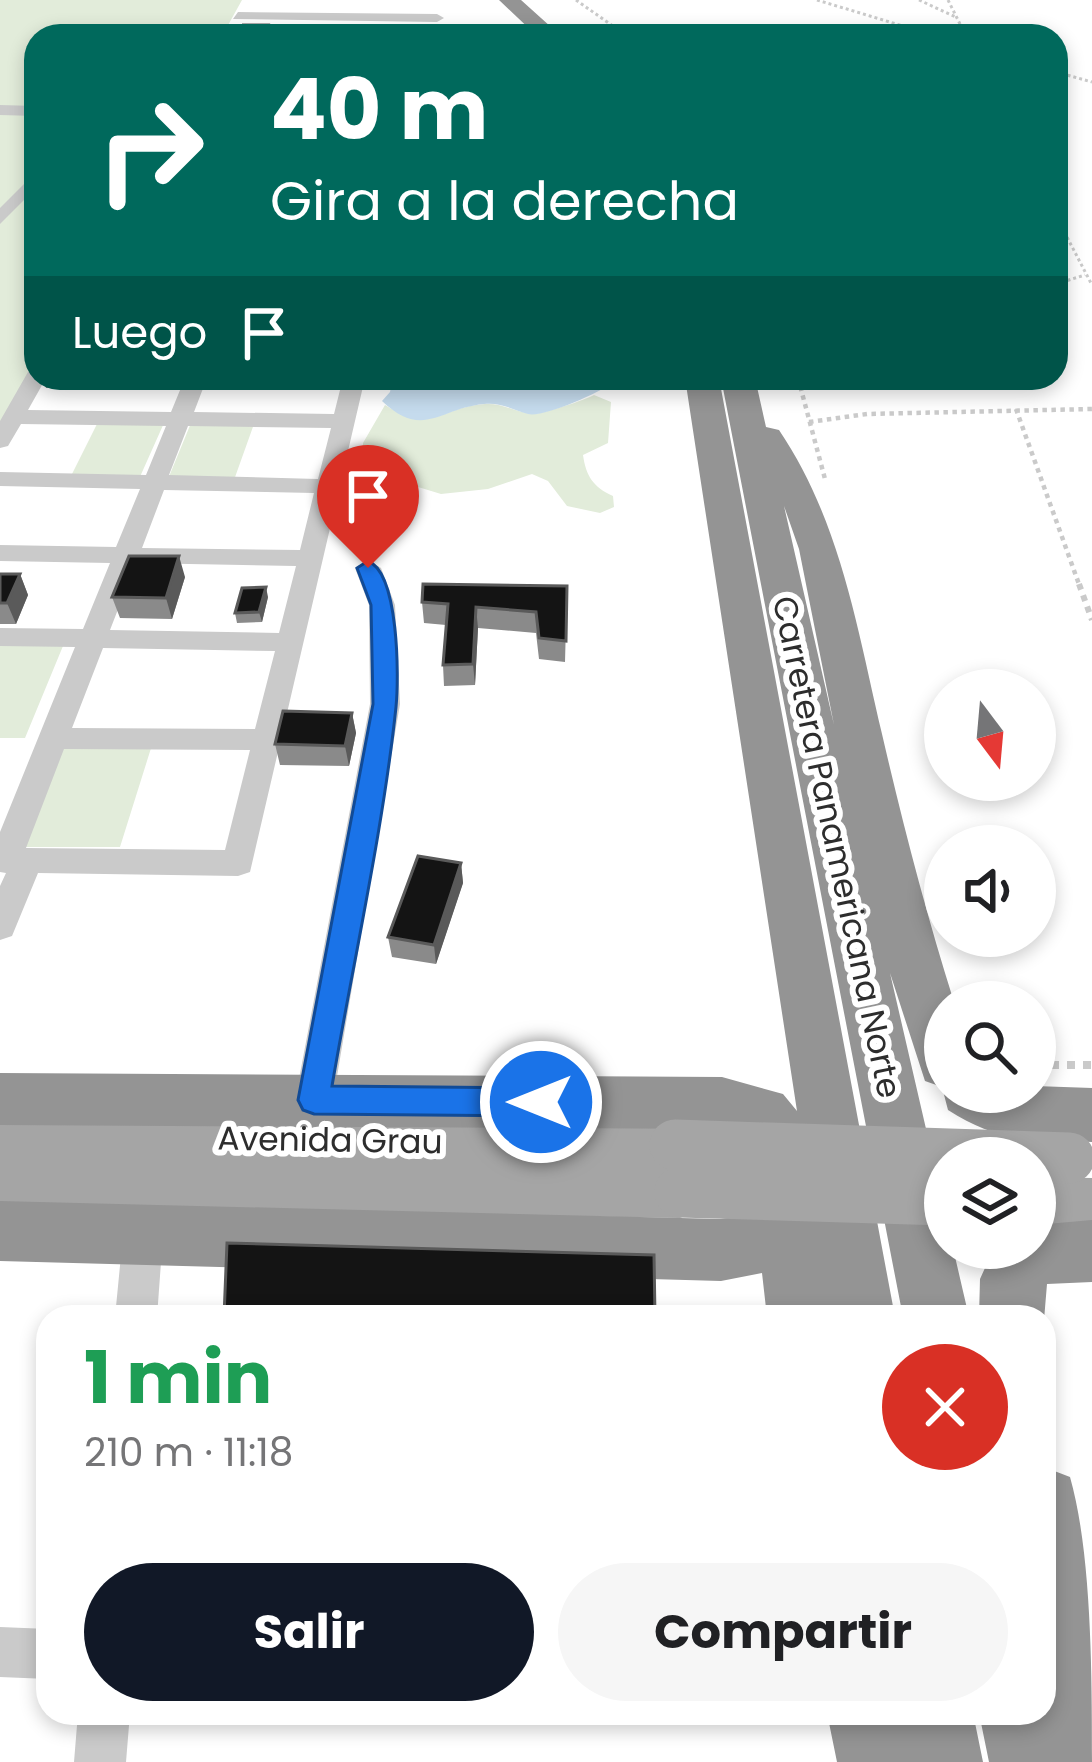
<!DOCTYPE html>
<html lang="es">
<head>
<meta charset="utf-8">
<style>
	:root { --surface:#fff; --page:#f6f6f6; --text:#202124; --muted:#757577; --accent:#111827 }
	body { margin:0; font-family:Poppins,sans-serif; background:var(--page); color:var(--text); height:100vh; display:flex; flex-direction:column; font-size:45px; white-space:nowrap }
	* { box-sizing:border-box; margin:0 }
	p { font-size:39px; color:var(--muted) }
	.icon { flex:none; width:66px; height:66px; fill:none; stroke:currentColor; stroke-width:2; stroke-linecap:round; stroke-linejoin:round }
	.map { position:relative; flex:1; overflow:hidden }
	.sheet { position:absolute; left:36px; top:1305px; width:1020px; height:420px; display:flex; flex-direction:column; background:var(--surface); border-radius:36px; box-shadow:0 6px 18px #0003 }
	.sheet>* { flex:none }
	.top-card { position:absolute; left:24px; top:24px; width:1044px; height:366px; border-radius:36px; box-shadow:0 6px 18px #0003; background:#00695c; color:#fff; overflow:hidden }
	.needle { width:78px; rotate:164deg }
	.buttons { position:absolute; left:924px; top:669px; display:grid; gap:24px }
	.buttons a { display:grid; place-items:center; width:132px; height:132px; border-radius:50%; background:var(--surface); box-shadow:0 6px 18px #0003; font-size:60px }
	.pin { position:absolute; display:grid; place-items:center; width:102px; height:102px; color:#fff; margin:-123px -51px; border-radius:50% 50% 50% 0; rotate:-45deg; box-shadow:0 0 12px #0007 }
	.pin .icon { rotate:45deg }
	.me { position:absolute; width:132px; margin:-66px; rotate:270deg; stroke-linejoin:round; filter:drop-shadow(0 0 9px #0008) }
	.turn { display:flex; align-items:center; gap:42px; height:252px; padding:0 48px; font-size:54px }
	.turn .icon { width:156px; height:156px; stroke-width:2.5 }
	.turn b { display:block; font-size:84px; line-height:102px }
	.then { display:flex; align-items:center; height:114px; padding:0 48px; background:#0003; gap:24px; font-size:45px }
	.round { display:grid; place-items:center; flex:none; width:126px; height:126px; border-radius:63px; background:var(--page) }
	.summary { display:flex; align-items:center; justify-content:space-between; height:204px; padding:0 48px }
	h1 { font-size:72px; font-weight:700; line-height:90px; color:#1e9e55 }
	.cta { display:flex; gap:24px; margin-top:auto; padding:24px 48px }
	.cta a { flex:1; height:138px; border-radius:72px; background:var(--accent); color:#fff; font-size:48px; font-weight:700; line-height:138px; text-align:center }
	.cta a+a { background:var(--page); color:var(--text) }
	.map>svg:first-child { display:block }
	.green { fill:#e2ecda }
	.water { fill:#c5dbed }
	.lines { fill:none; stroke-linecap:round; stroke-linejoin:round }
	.path-far3 { stroke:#cacaca; stroke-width:3; stroke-dasharray:3 3; stroke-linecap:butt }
	.path-far2 { stroke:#cacaca; stroke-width:4.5; stroke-dasharray:4.5 4.5; stroke-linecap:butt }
	.path-far1 { stroke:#cacaca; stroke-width:6; stroke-dasharray:6 6; stroke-linecap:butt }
	.path { stroke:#cacaca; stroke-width:8; stroke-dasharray:8 8; stroke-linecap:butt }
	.minor { fill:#cacaca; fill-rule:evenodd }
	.major { fill:#a5a5a5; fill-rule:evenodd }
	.highway { fill:#949494; fill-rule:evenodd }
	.major-bridge { stroke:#a5a5a5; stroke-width:51 }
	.wall { fill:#8a8a8a }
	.shaded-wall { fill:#5a5a5a }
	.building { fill:#141414; stroke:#5a5a5a; stroke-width:3 }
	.route { fill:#1a73e8; stroke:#114b97; stroke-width:3 }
	.labels { text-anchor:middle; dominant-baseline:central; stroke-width:12; stroke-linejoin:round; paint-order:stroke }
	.street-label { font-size:33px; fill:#2d2d2d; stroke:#fff }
</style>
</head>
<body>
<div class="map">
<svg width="1092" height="1762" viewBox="0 0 1092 1762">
	<rect width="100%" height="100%" fill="#fff"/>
	<path class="green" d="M0,0h242l-20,36h-186v328l-36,64z
		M594,395l17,7 -3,41 -25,12c3,21 10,32 30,41l1,11 -14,6 -33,-7 -19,-25 -16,-7 -44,15 -47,5 -23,-7 -41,7 -14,-14v-37l22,-38c48,30 55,2 100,-1 18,-1 31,8 46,10 9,1 54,-14 63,-19z
		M98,422l66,1 -25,56 -69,-1z
		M191,423l63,1 -20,56 -66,-1z
		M0,646h63l-38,92h-25z
		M63,744l89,1 -32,102h-95z"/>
	<path class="water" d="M393,378h214l6,5c-15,10 -70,35 -85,31 -15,-4 -27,-12 -44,-10 -44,4 -61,36 -102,-3l8,-9z"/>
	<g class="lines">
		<path class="path-far3" d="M576,0l51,36
			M817,0l119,36
			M919,0l37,17
			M948,0l18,36
			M1056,72l36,10
			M1056,216l36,69
			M1056,284l29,-9"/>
		<path class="path-far2" d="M798,378l27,101
			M1016,409l64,178
			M809,422l58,-8 225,-5"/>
		<path class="path-far1" d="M1079,584l13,36"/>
		<path class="path" d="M1035,1065h57"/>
		<path class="minor" d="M238,12l199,2 7,4 -7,4 -204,-3z
			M87,29l69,1 7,4 -81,2z
			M0,105l36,1v10l-36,-1z
			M36,172v16l-36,36v-16z
			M36,371v7h10l-18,32 143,2 14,-34h22l-13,34 140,2 9,-36h22l-115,494 -12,4 -200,-3 -26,63 -12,4v-54l6,-13 -6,-1v-40l75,-185 -75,-1v-18l83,1 27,-66 -110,-2v-16l116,2 24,-58 -140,-3v-14l146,3 20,-49 -145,-2 -13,22 -8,2v-27l28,-49zM188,426l143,2 -13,51 -149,-4zM164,490l150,3 -14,57 -158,-2zM136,563l160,3 -17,67 -169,-3zM103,648l172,3 -20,78 -183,-1zM64,749l186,1 -25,100 -199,-2z
			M368,560l13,8 14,37 5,99 -67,396 -6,12 -13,5 -13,-5 -6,-12 75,-396 -1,-99 -14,-37z
			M143,1215l14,6 6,14 -6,82h-42l8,-82 6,-14z
			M0,1627l48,2v50l-48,-2z
			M78,1713h52l-4,49h-52z"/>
		<path class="major" d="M0,1111l675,10 19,7 8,17 -8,17 -12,5 17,7 8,18 -8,18 -19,8 -680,-11z
			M1035,1177l57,1v52l-57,-1z"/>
		<path class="highway" d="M499,0h22l40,36h-24z
			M685,378h34l176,939h-128l-5,-44 -41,8 -721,-20v-60l721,18 36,-6 -10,-75 -25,-9 -722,-4v-52l722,4 61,17 14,17z
			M721,378h34l11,49 13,3c62,92 78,198 103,304 21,91 44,179 72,268h-9v90h90v-6l57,2v54c-58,-3 -94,1 -144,-32l-6,-23 -17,-6 -35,-108 55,238v37h8l16,69h-66zM784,506l15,43 35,176z
			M1092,1220v62l-45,2 -3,36 -65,-3 1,-38 14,-31h41v-23z
			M1044,1467l26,10c22,77 22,201 22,285h-103l-10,-49h65z
			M827,1713h146l10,49h-146z"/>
		<path class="major-bridge" d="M675,1145l394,13
			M680,1192l265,8"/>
	</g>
	<path class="wall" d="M42,378h55l-5,10h-46z
		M208,378h130l-3,12 -126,-6z
		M0,574h20l8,21 -12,29h-16z
		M185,577l-13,42 -52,-1 -8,-21z
		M567,586l-2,76 -26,-3 -3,-26 -58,-5 -3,57 -31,1 -1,-21 3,-40 -22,-2 -2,-21z
		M268,597l-6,25 -25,1 -2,-10z
		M352,713l4,20 -7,33 -69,-1 -5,-21z
		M461,863l2,20 -27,81 -44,-7 -4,-20z"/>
	<path class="shaded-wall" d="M179,556l6,21 -13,42 -6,-21z
		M20,574l8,21 -12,29 -9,-21z
		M266,587l2,10 -6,25 -3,-10z
		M476,607l2,21 -3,57 -2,-21z
		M352,713l4,20 -7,33 -4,-20z
		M461,863l2,20 -27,81 -2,-19z"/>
	<path class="building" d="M243,25h25l-4,9h7l-1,2h-33z
		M285,378h49v2z
		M129,556h50l-13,42 -54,-1z
		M0,574h20l-13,29h-7z
		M423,584l144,2 -1,55 -27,-3 -3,-26 -60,-5 -3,57 -30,1 5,-61 -26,-2z
		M266,587l-7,25 -24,1 7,-25z
		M283,711l69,2 -7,33 -70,-2z
		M418,856l43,7 -27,82 -46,-8z
		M227,1243l427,12 1,62h-431z"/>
	<path class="route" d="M368,561c31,12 31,116 28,146 -13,123 -43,256 -64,379l209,2 11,4 4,10 -4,10 -11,4 -227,-2 -11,-4 -5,-10 75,-396 -2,-99 -14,-37z"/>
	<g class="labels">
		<g class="street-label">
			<text transform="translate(837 847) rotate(78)">Carretera Panamericana Norte</text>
			<text transform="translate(330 1140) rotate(1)">Avenida Grau</text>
		</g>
	</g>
</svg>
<div class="buttons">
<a><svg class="needle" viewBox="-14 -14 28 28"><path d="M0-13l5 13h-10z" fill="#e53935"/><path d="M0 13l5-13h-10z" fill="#757577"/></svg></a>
<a><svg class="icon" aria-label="sound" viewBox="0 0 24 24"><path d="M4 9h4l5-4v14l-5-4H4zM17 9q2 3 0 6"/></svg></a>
<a><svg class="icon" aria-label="search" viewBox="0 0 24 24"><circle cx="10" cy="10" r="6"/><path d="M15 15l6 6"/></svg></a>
<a><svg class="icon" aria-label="layers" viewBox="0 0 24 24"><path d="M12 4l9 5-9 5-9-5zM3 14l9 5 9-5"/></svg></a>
</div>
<div class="pin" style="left:368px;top:568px;background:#d93025"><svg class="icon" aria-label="arrive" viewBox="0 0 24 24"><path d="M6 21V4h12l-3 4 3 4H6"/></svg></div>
<svg class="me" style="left:541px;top:1102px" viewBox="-20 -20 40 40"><circle r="17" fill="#1a73e8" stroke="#fff" stroke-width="3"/><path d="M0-11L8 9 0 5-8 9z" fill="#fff"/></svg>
<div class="top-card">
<div class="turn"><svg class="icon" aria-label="right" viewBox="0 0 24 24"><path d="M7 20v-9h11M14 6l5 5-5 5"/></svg><div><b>40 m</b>Gira a la derecha</div></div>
<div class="then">Luego<svg class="icon" aria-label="arrive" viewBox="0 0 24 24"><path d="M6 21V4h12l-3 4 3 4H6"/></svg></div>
</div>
<section class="sheet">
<div class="summary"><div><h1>1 min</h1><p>210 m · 11:18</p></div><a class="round" style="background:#d93025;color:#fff"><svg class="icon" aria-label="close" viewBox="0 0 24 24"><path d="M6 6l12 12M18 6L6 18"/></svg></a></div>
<div class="cta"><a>Salir</a><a>Compartir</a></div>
</section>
</div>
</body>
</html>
